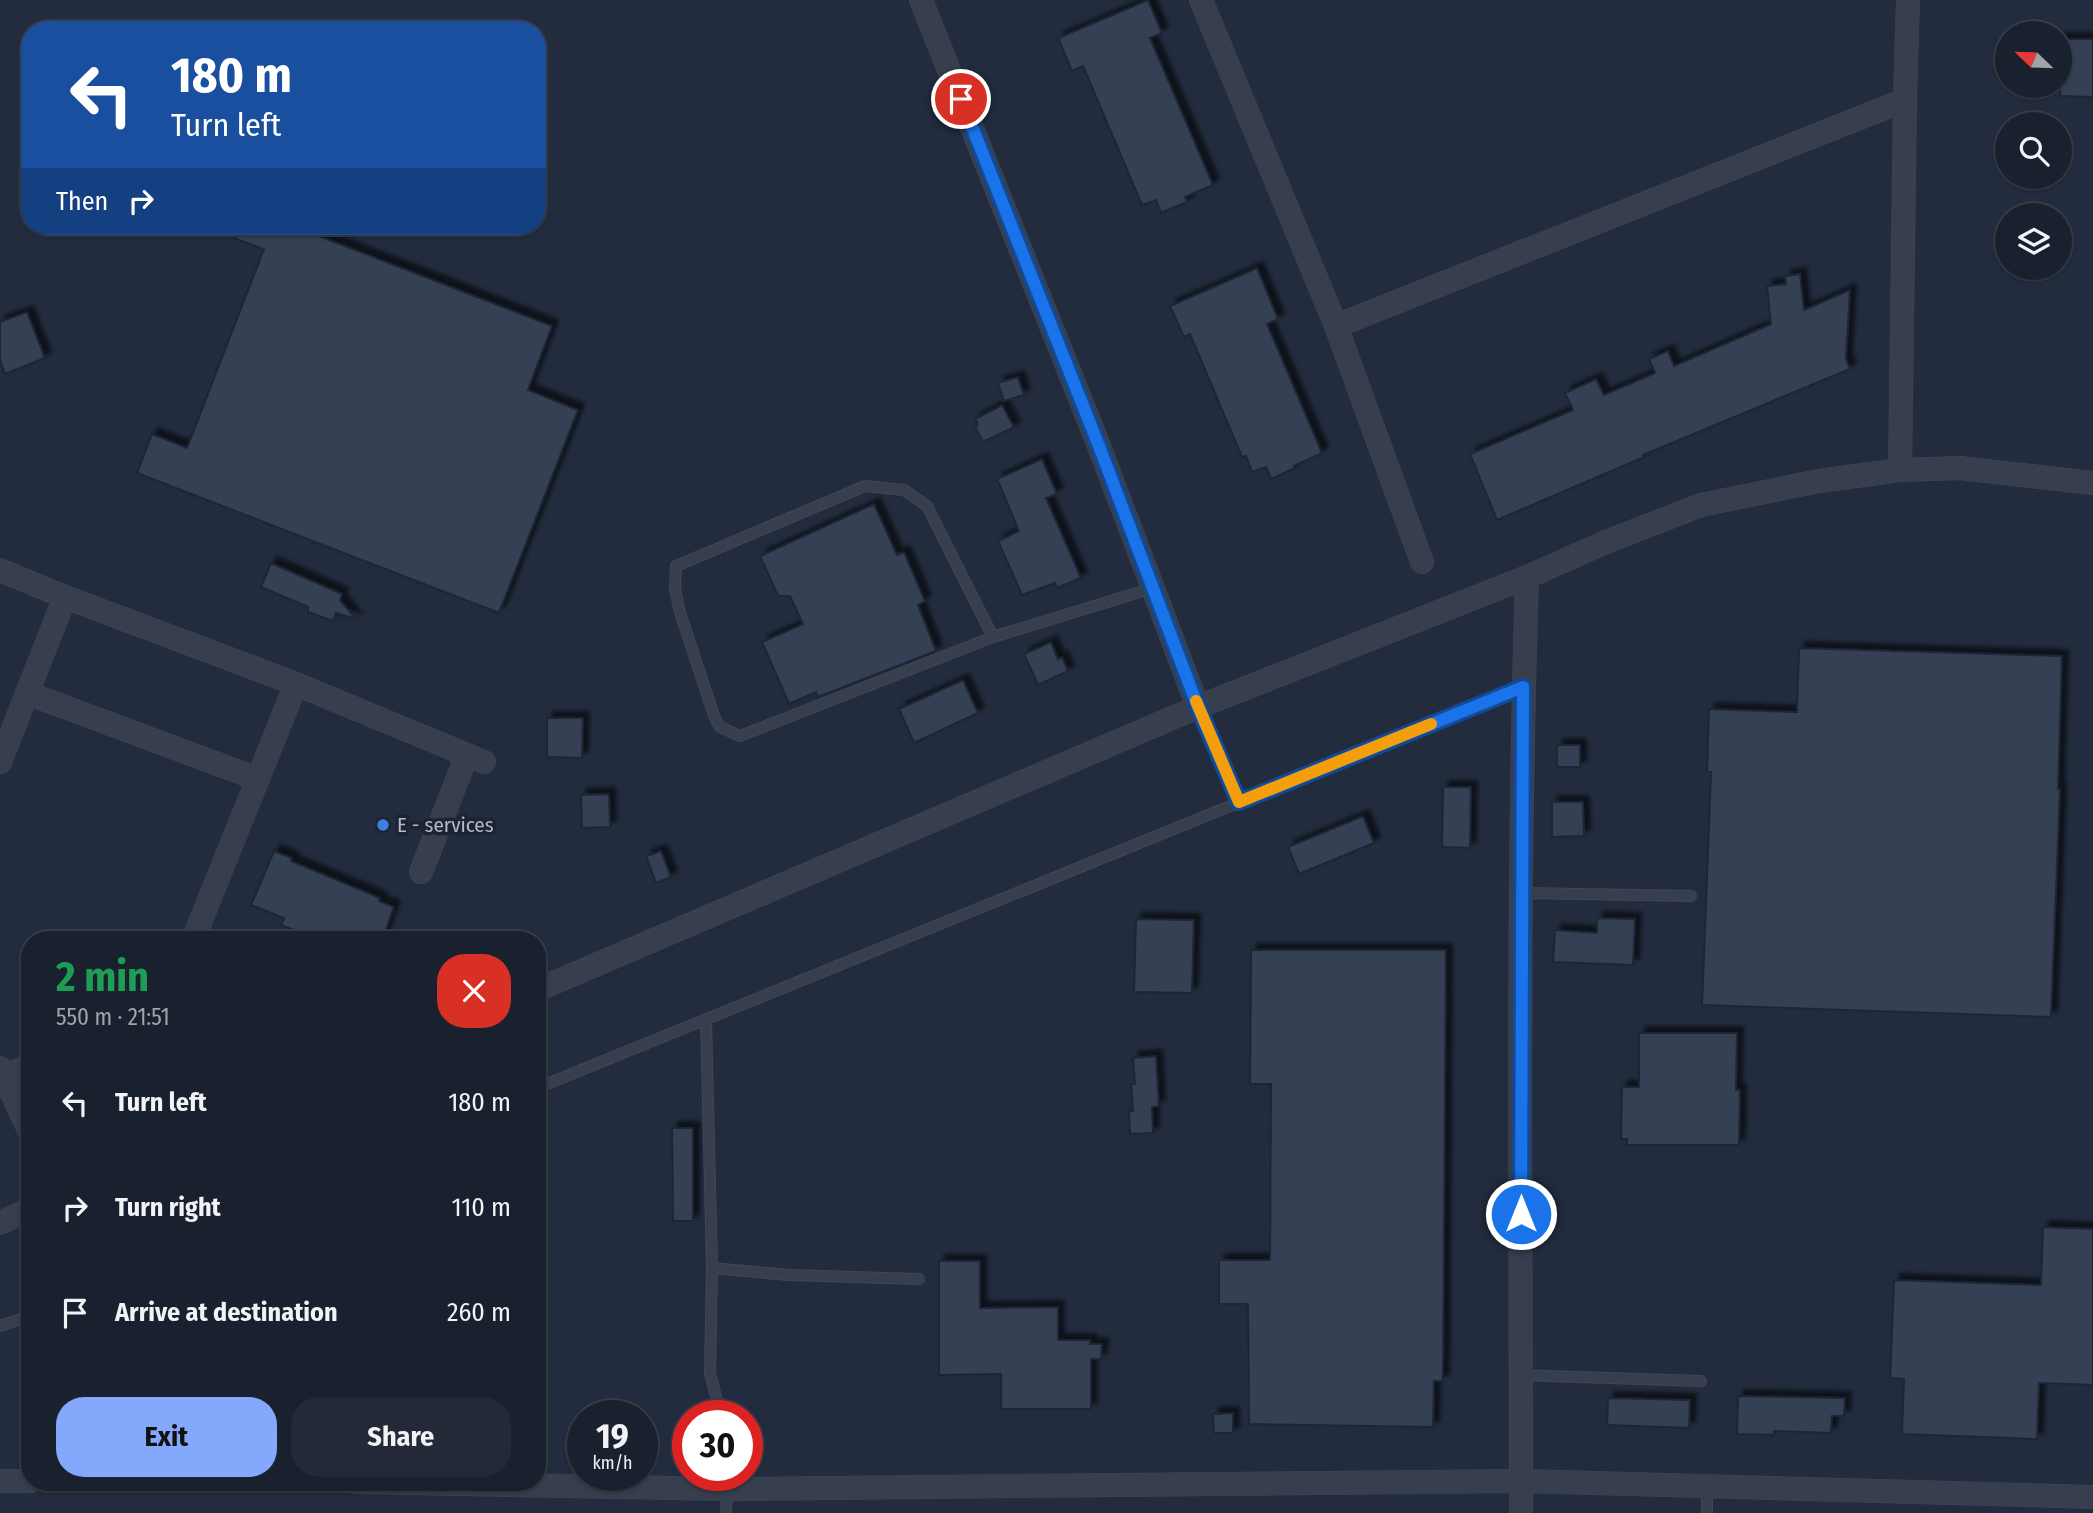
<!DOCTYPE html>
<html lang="en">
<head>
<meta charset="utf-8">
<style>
	:root { --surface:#1a212e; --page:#232936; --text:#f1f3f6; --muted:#9fa3aa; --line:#383e4a; --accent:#84a8fc }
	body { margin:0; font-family:"Fira Sans Condensed",sans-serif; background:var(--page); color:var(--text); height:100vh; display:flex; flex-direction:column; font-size:26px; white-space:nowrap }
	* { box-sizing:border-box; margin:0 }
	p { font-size:23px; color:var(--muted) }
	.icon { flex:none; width:38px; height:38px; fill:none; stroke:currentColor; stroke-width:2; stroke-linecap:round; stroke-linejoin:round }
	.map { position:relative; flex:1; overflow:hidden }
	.drawer { position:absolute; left:21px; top:931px; width:525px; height:560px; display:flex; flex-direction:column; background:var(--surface); border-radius:28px; box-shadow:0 2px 5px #0004,0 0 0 2px var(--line) }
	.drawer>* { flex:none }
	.hud { position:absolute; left:21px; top:21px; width:525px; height:214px; border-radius:28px; box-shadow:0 2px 5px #0004,0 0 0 2px var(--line); background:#1a4fa0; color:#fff; overflow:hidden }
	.needle { width:46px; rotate:293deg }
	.fabs { position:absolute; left:1995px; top:21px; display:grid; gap:14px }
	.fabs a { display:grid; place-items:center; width:77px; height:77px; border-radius:50%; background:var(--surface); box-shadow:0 2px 5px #0004,0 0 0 2px var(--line); font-size:35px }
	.speed { position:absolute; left:567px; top:1400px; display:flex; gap:14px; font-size:35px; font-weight:700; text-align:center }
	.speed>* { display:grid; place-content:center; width:91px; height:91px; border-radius:50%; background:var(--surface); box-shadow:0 2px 5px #0004,0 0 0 2px var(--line); line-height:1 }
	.speed small { font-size:18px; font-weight:400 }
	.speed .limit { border:10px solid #d22; background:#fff; color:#111 }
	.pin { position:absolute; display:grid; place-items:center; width:60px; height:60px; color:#fff; margin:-30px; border:4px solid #fff; border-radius:50%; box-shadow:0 2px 7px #0007 }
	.me { position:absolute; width:77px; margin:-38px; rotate:0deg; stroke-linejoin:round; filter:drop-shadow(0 0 5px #0008) }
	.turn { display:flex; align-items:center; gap:24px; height:147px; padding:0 35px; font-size:32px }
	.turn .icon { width:91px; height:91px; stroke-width:2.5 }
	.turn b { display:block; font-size:49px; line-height:60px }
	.then { display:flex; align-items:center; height:66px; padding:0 35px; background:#0003; gap:14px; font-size:26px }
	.round { display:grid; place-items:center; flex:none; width:74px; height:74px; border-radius:28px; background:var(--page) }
	.overview { display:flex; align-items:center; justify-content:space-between; height:119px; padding:0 35px }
	h1 { font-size:42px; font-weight:700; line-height:52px; color:#1e9e55 }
	.action { display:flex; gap:14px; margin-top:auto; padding:14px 35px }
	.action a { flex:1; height:80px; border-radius:28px; background:var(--accent); color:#111; font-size:28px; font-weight:700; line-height:80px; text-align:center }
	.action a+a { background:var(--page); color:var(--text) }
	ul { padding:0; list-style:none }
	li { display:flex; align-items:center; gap:21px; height:105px; padding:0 35px }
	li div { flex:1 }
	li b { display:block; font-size:26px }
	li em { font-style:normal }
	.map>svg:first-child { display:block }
	.building { fill:#343f54; stroke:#1e2535; stroke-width:2; filter:url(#shadow) }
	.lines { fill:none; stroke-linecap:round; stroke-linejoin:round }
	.lane-casing { stroke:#404757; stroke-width:12 }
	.street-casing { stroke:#404757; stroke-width:24 }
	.lane { stroke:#373e4e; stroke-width:10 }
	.street { stroke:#373e4e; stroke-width:23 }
	.route-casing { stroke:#114b97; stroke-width:18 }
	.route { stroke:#1a73e8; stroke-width:12 }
	.slow { stroke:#f59e0b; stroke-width:12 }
	.shop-dot { fill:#3f7fe0; stroke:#1c2333; stroke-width:2.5 }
	.labels { text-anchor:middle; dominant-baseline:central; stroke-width:7; stroke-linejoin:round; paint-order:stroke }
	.poi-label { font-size:21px; fill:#b2b9c9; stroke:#1c2333; text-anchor:start }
</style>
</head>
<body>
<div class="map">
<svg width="2093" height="1513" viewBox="0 0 2093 1513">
	<defs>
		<filter id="shadow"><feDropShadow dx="6" dy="-6" stdDeviation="2" flood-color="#0009"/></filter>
	</defs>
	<rect width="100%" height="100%" fill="#222c3e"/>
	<path class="building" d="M1148,0l14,33 -12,5 63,147 -28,12 2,5 -26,11 -5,-13 -14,5 -59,-139 -11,5 -14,-33z
		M2060,39h33v58l-33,-1z
		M241,226h52l259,100 -24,64 50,20 -79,203 -362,-140 15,-39 35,14 77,-199 -28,-10z
		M1257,268l21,51 -11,5 55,129 -28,13 1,2 -24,11 -5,-12 -14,5 -6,-16 -4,1 -52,-123 -6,3 -14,-31z
		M1800,274l4,36 46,-20 -4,69 4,10 -207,86 1,2 -147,63 -27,-66 103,-44 -8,-17 31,-14 8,16 51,-22 -6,-14 19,-8 6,15 97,-42 -4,-38 19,-2 -1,-8z
		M27,312l18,46 -40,16 -5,-14v-38z
		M1018,377l6,18 -20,6 -6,-18z
		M1002,405l12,22 -31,15 -8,-15 3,-2 -3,-6z
		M1042,459l15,35 -11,4 35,80 -24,10 -2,-5 -33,12 -24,-54 21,-10 -22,-52z
		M874,504l23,51 7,-3 21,49 -7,4 18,46 -118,46 -2,-5 -27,12 -27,-62 41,-18 -13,-28h-12l-18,-40z
		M271,563l71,31 -2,6 16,19 -20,-6 -3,8 -25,-9v-5l-47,-20z
		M1051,642l7,17 4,-2 6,14 -30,14 -14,-31z
		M1799,648l263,8 -4,133h2l-9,228 -349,-12 9,-233h-4l2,-63 88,3z
		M963,680l15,33 -64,30 -15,-34z
		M547,718h36l-1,40 -35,-1z
		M1557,745h23v22h-23z
		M1443,787h28l-1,61 -28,-1z
		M609,794l1,33 -28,1 -1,-33z
		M1552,802h31l1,34 -32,1z
		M1363,816l11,27 -75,31 -11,-27z
		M274,851l18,7 -1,3 89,37 -1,3 15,6 -12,33h-62l-39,-15 3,-7 -33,-13z
		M661,851l10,26 -15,6 -10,-27z
		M1597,918l38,1 -2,46 -80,-3 2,-32 42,3z
		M1136,919l58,1 -2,73 -58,-1z
		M1251,950h195l-3,431h-9l-1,46 -184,-3 -1,-120h-29v-44h51l1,-176h-21z
		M1639,1033h98l-1,57h4l-1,55h-112v-6h-6l1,-52h17z
		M1156,1056l3,50 -7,1 1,26 -23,1 -1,-23h4l-2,-27h4l-2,-26z
		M672,1128h21v93h-20z
		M2043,1227l50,2v156l-54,-2 -2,56 -135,-5 2,-55 -14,-1 4,-98 147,5z
		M939,1261h41v47l78,-1v33h32v4h12l-1,15h-10v50h-90v-35l-62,1z
		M1738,1396l107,2 -1,18h-12l-1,17 -57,-2v4l-37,-1z
		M1608,1398l82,2 -1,28 -82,-3z
		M1233,1413v20h-19l-1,-19z"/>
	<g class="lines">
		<g class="lane-casing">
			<path id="lane" d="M993,637l-66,-131 -23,-16 -39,-4 -189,80 -1,21 4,22 35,107 6,11 20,9 253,-99 160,-49
				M1198,707l41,95
				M1522,893l169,3
				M706,1019l6,249 -2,105 11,43
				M537,1088l986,-401
				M712,1268l76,7 131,4
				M0,1326l30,-10
				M1520,1375l181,6
				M724,1475l3,14 -1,24
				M1707,1486v27"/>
		</g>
		<g class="street-casing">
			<path id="street" d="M921,0l178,446 99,261
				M1201,0l135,326 86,236
				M1336,326l569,-226
				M1900,470l5,-370 3,-100
				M0,570l65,27 231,87 188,78
				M27,693l231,86
				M0,762l65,-165
				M421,872l46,-117
				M193,940l103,-256
				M537,990l661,-283 329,-130 79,-35 95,-37 118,-24 81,-11 60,-2 133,15
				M0,1068l30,64
				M4,1076l26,-10
				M0,1223l30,-14
				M0,1481h30
				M355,1482l372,7 794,-8 572,16
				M1521,1513c0,-312 -4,-624 6,-936"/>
		</g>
		<use href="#lane" class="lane"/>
		<use href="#street" class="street"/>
	</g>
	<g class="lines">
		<g class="route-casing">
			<path id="route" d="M961,99l138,347 99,261 41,95 284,-115 -2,527"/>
		</g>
		<use href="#route" class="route"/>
		<path class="slow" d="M1196,701l43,101 192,-78"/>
	</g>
	<circle class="shop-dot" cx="383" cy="825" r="7"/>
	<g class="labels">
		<g class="poi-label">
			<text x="397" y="825">E - services</text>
		</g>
	</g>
</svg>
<div class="fabs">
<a><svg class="needle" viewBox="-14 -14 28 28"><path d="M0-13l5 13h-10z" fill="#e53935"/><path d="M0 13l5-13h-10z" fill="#9fa3aa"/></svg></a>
<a><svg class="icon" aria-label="search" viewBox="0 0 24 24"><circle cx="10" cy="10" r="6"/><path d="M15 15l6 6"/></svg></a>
<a><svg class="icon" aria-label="layers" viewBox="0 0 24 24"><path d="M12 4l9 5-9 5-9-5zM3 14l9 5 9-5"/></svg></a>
</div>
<div class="speed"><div>19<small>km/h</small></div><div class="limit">30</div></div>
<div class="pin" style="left:961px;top:99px;background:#d93025"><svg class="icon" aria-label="arrive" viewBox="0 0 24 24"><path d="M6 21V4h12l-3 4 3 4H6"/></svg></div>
<svg class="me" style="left:1521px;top:1214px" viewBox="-20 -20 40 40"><circle r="17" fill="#1a73e8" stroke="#fff" stroke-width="3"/><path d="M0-11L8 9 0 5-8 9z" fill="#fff"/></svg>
<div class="hud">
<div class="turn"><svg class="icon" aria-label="left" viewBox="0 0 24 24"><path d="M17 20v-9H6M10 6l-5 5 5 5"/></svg><div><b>180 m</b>Turn left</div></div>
<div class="then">Then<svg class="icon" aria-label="right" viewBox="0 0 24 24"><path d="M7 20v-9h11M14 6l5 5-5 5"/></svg></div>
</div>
<section class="drawer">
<div class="overview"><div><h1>2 min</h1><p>550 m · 21:51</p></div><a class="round" style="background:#d93025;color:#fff"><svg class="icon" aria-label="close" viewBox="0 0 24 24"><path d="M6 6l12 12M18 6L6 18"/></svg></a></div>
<ul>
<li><svg class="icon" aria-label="left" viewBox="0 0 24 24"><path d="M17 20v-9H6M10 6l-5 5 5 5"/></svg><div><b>Turn left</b></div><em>180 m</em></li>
<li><svg class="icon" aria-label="right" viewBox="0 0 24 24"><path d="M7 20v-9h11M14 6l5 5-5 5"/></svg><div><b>Turn right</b></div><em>110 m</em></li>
<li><svg class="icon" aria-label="arrive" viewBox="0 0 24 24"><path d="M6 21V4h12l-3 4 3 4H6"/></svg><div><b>Arrive at destination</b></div><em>260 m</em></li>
</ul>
<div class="action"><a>Exit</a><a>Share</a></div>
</section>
</div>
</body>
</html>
